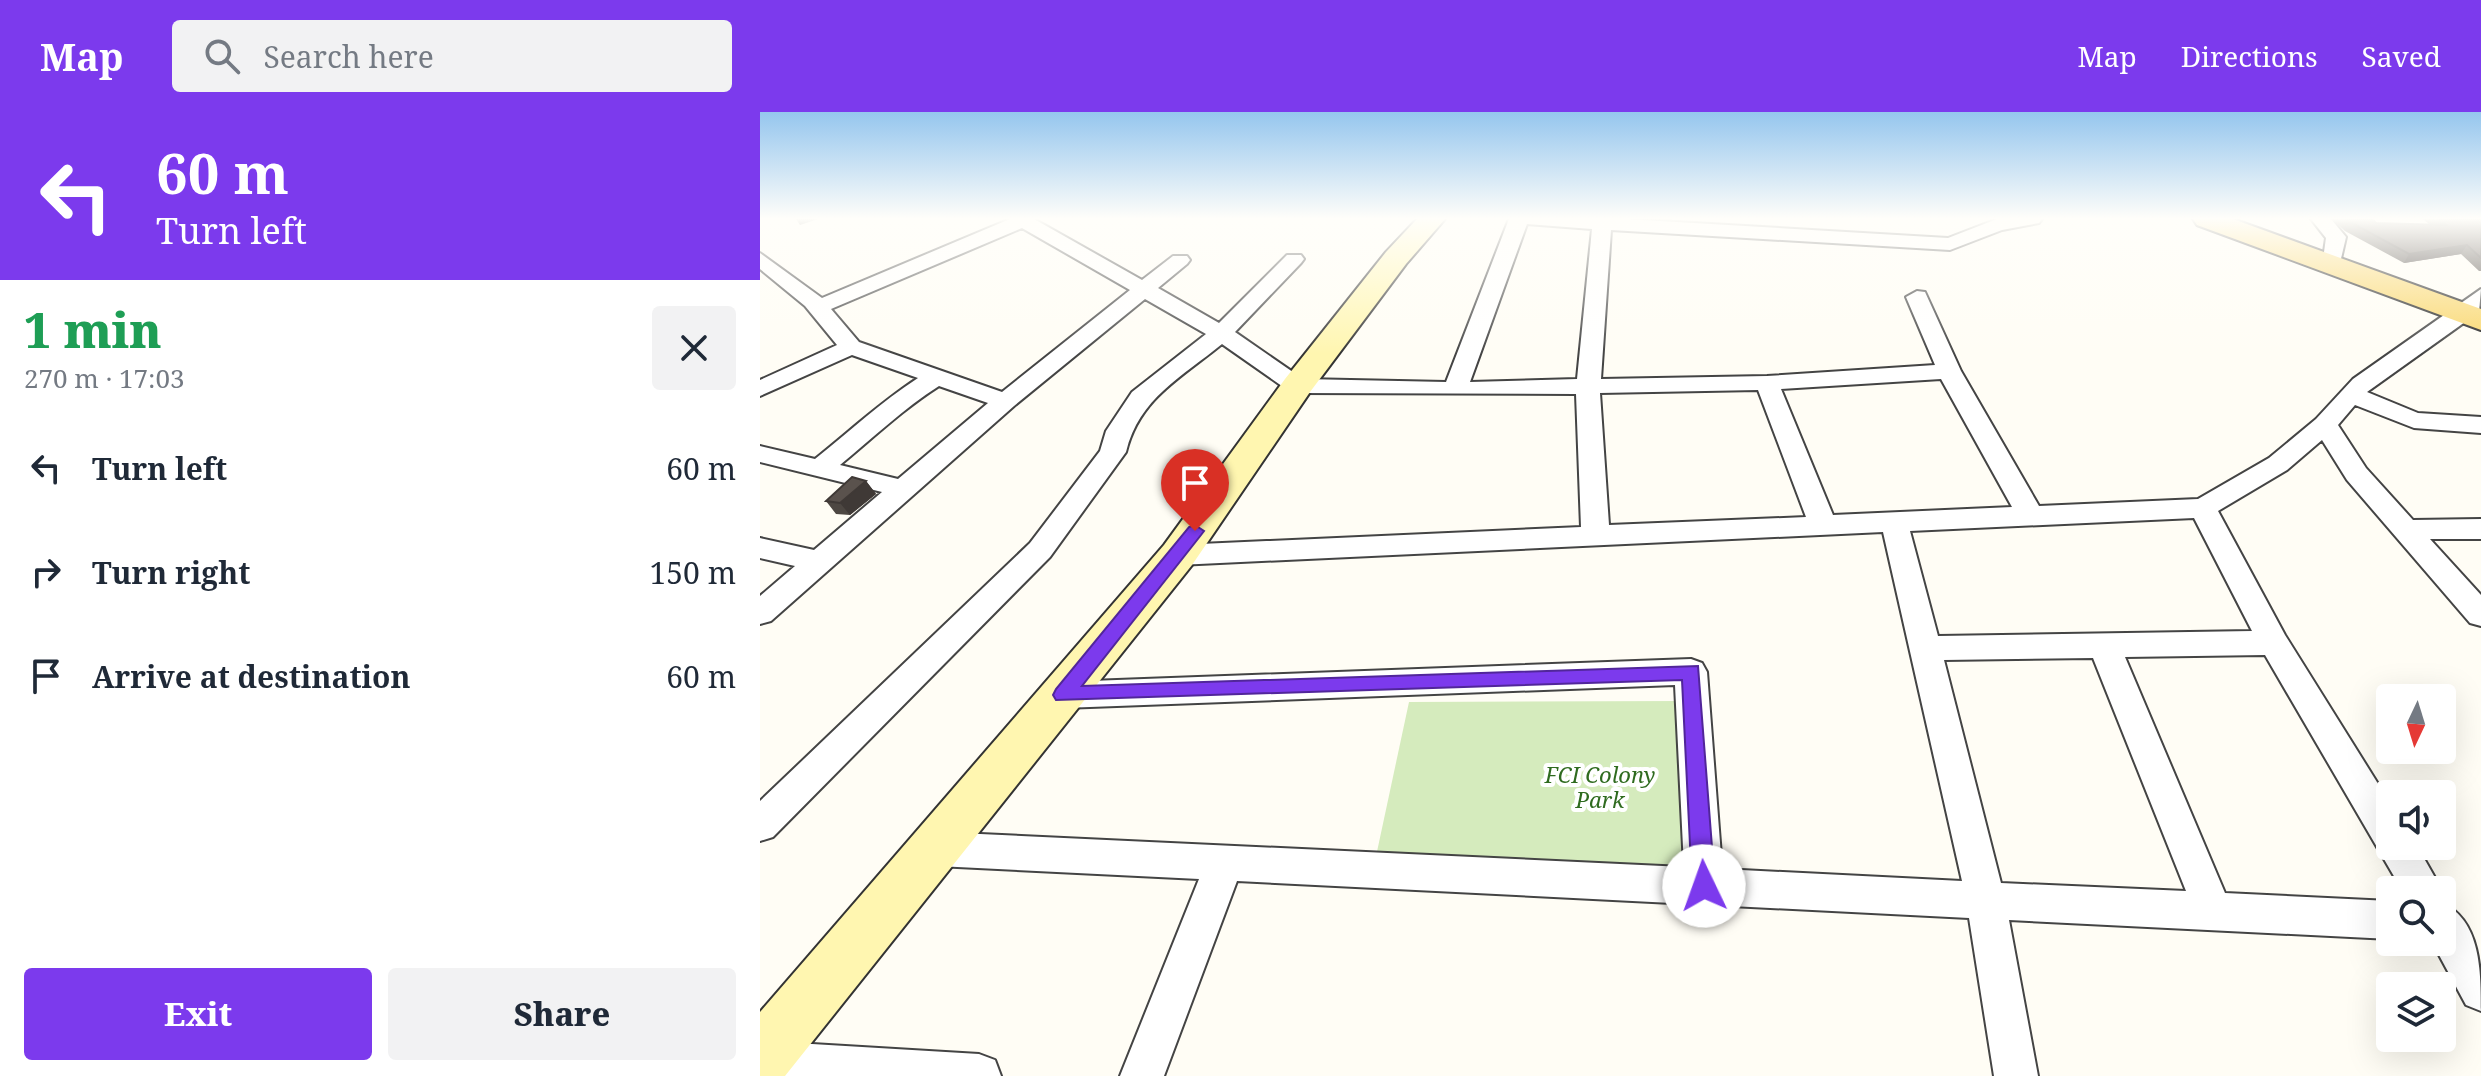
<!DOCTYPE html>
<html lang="en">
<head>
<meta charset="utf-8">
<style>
	:root { --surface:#fff; --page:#f2f2f3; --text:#1f2937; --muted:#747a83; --accent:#7c3aed }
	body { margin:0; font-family:"Noto Serif",serif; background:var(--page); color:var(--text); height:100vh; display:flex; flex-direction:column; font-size:30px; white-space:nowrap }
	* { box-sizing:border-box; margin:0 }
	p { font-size:26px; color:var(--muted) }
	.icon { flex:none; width:44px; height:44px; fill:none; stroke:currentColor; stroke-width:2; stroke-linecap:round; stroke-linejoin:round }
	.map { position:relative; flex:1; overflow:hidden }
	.panel { display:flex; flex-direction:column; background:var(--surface); width:760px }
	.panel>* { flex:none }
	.hud { background:#7c3aed; color:#fff; overflow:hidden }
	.needle { width:52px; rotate:184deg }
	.buttons { position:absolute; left:1616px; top:572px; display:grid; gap:16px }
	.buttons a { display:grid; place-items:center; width:80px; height:80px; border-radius:8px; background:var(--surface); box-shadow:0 8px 32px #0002; font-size:40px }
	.pin { position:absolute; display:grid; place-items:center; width:68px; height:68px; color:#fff; margin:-82px -34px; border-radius:50% 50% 50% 0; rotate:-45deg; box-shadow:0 0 8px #0007 }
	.pin .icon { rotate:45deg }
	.me { position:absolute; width:88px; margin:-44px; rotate:357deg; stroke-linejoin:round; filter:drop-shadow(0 0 6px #0008) }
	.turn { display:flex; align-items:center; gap:28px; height:168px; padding:0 24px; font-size:36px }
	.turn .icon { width:104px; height:104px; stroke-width:2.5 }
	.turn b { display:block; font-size:56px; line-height:68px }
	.round { display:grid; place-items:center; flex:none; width:84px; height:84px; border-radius:8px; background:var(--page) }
	.summary { display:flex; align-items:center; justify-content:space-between; height:136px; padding:0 24px }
	h1 { font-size:48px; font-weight:800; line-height:60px; color:#1e9e55 }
	.button { display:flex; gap:16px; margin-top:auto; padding:16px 24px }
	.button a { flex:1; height:92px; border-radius:8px; background:var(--accent); color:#fff; font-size:32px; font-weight:800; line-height:92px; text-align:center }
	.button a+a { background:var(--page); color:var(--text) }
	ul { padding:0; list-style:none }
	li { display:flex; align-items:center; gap:24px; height:104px; padding:0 24px }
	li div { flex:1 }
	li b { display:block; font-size:30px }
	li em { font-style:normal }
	header { display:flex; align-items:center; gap:48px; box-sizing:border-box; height:112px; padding:0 40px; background:var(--accent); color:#fff }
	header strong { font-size:38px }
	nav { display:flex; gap:44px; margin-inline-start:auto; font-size:28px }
	.search { width:560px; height:72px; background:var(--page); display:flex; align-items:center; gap:20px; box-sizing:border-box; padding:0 28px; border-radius:8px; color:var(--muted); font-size:30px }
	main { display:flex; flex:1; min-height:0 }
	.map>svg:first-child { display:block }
	.green { fill:#d5ebbd }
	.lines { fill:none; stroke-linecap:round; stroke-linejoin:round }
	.street-casing { stroke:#444; stroke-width:4 }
	.secondary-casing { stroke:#333; stroke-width:4 }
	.primary-casing { stroke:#222; stroke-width:4 }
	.street { fill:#fff; fill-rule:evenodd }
	.secondary { fill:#fff6b0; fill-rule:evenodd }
	.primary { fill:#f9d66b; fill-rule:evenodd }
	.wall { fill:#4d4742 }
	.shaded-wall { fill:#3f3936 }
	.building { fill:#5a524d; stroke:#3f3936; stroke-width:2 }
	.route { fill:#7c3aed; stroke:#51269a; stroke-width:2 }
	.labels { text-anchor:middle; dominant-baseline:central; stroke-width:8; stroke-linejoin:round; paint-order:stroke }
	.park-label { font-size:22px; font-style:italic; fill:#2f6b1f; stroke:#fff }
</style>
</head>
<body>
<header>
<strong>Map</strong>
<div class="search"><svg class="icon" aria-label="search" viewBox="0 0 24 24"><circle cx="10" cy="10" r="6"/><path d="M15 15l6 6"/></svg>Search here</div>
<nav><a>Map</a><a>Directions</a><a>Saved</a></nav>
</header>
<main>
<section class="panel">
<div class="hud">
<div class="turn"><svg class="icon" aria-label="left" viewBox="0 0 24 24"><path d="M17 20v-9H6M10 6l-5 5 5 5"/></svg><div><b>60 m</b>Turn left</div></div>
</div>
<div class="summary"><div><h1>1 min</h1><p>270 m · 17:03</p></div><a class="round"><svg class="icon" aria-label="close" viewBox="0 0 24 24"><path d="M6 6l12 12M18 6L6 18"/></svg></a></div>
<ul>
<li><svg class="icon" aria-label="left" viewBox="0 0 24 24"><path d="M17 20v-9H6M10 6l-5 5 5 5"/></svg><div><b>Turn left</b></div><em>60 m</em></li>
<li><svg class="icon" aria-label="right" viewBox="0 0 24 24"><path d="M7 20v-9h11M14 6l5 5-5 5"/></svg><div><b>Turn right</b></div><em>150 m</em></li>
<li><svg class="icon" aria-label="arrive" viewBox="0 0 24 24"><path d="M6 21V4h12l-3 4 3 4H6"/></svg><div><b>Arrive at destination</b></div><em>60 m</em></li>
</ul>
<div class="button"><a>Exit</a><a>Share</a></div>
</section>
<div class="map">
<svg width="1721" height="964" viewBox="0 0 1721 964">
	<rect width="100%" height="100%" fill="#fffdf5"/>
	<path class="green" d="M925,589l7,176 -317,-16 34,-159z"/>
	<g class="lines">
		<g class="street-casing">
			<path id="street" d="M250,107h24l108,61 31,-24h14l3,4 -3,4 -29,24 61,35 68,-68h14l3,4 -3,4 -66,69 68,47 143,3 63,-163h117l322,19 49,-19h45l-3,4 -37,7 -52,20 -339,-20 -10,149 166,-3 168,-11 -29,-68 11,-6 8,1 36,79 78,135 159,-7 71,-41 47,-39 37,-40 128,-90 -2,23 -112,80 51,21 63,4v16l-67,-5 -59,-23 -17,20 28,43 47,52 68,-1v20h-51l51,56v31l-11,-3 -123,-143 -25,-40 -35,30 -69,41 67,124 105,168v43h27l25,44v1l-40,-1 -137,-235 -140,2 100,236 165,8v38l-381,-19 29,156h-44l-25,-158 -732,-37 -73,195h-44l79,-197 -262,-13 -13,-5 -6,-12 6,-12 13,-5 747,35 -9,-182 -612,23 -12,-4 -4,-9 4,-9 12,-4 628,-23 11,4 5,9 15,197 240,12 -79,-349 -705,33 -10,-3 -4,-7 4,-7 10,-3 403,-18 -5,-133 -279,-1 -8,-2 -67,-47c-40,33 -83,54 -96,108l-76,105 -277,280 -13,4v-40l270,-258 70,-92 6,-20 26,-39 74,-58 -61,-35 -131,107 -243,215 -11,3v-28l35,-30 -35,-8v-20l54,12 68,-58 -122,-30v-16l55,13c35,-28 66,-57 103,-81l-66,-23 -92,41v-16l77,-35 -32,-39 -45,-37v-16l62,45zM767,112l65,5 -15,150 -107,3zM262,116l108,62 -128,102 -143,-50 -28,-33zM1181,267l71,128 -179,8 -52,-126zM179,274l49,17 -90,76 -58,-14c34,-28 63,-56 99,-79zM998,278l48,127 -197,8 -9,-132zM1434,406l58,113 -314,5 -28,-105zM1333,546l93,233 -185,-8 -57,-223z
				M1551,107h20l15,18 -6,26h-14l-3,-4 3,-21z
				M1682,791c39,17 39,69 39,108l-15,-6 -34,-63h10z
				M0,929l219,13 16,6 6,16h-241z"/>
		</g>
		<g class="secondary-casing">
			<path id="secondary" d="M657,107h28l-39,45 -96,128 -118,173 -407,511h-25v-64l404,-467 121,-166 101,-127z"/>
		</g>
		<g class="primary-casing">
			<path id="primary" d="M1433,107h40l248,90v21l-284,-105z"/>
		</g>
		<use href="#street" class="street"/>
		<use href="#secondary" class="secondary"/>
		<use href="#primary" class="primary"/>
	</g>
	<path class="wall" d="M1572,107h40l4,4 54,2 -7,-6h58v52h-2l-18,-17 -57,9 -59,-32z
		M106,369l10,13 -26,21 -14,-1 -10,-13z"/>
	<path class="shaded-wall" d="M36,107h22l-18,6z
		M1707,133l-6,9 -57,9 5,-9z
		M106,369l10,13 -26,21 -10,-12z"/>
	<path class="building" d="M1587,107h25l4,4 70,2 -7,-6h42v39l-14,-13 -58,9 -59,-32z
		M92,365l14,4 -26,22 -14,-2z"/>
	<linearGradient id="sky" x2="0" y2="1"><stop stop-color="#95c6ee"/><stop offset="0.44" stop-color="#fffefa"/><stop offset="1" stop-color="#fffefa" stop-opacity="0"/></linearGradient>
	<rect width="1721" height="242" fill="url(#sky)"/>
	<path class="route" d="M435,413l9,6 -3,4 -119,151 616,-20 17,220 -3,8 -8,3 -8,-3 -4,-8 -10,-206 -626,20 -3,-5 3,-6 133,-162z"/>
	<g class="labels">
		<g class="park-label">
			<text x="840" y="662">FCI Colony<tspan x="840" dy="25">Park</tspan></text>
		</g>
	</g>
</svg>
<div class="buttons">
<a><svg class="needle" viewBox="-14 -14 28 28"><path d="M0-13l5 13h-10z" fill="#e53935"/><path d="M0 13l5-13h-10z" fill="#747a83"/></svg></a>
<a><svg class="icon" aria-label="sound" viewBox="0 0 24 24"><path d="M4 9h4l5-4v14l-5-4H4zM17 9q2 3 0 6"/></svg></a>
<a><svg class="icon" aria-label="search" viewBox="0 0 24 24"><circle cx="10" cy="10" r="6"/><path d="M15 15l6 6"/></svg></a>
<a><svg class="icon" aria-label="layers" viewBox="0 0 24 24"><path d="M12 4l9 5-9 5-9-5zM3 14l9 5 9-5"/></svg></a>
</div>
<div class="pin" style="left:435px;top:419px;background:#d93025"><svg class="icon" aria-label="arrive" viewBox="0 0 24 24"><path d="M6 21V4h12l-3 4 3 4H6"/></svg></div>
<svg class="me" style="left:944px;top:774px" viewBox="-20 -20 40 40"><circle r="19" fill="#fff"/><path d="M0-13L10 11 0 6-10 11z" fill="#7c3aed"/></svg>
</div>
</main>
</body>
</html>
